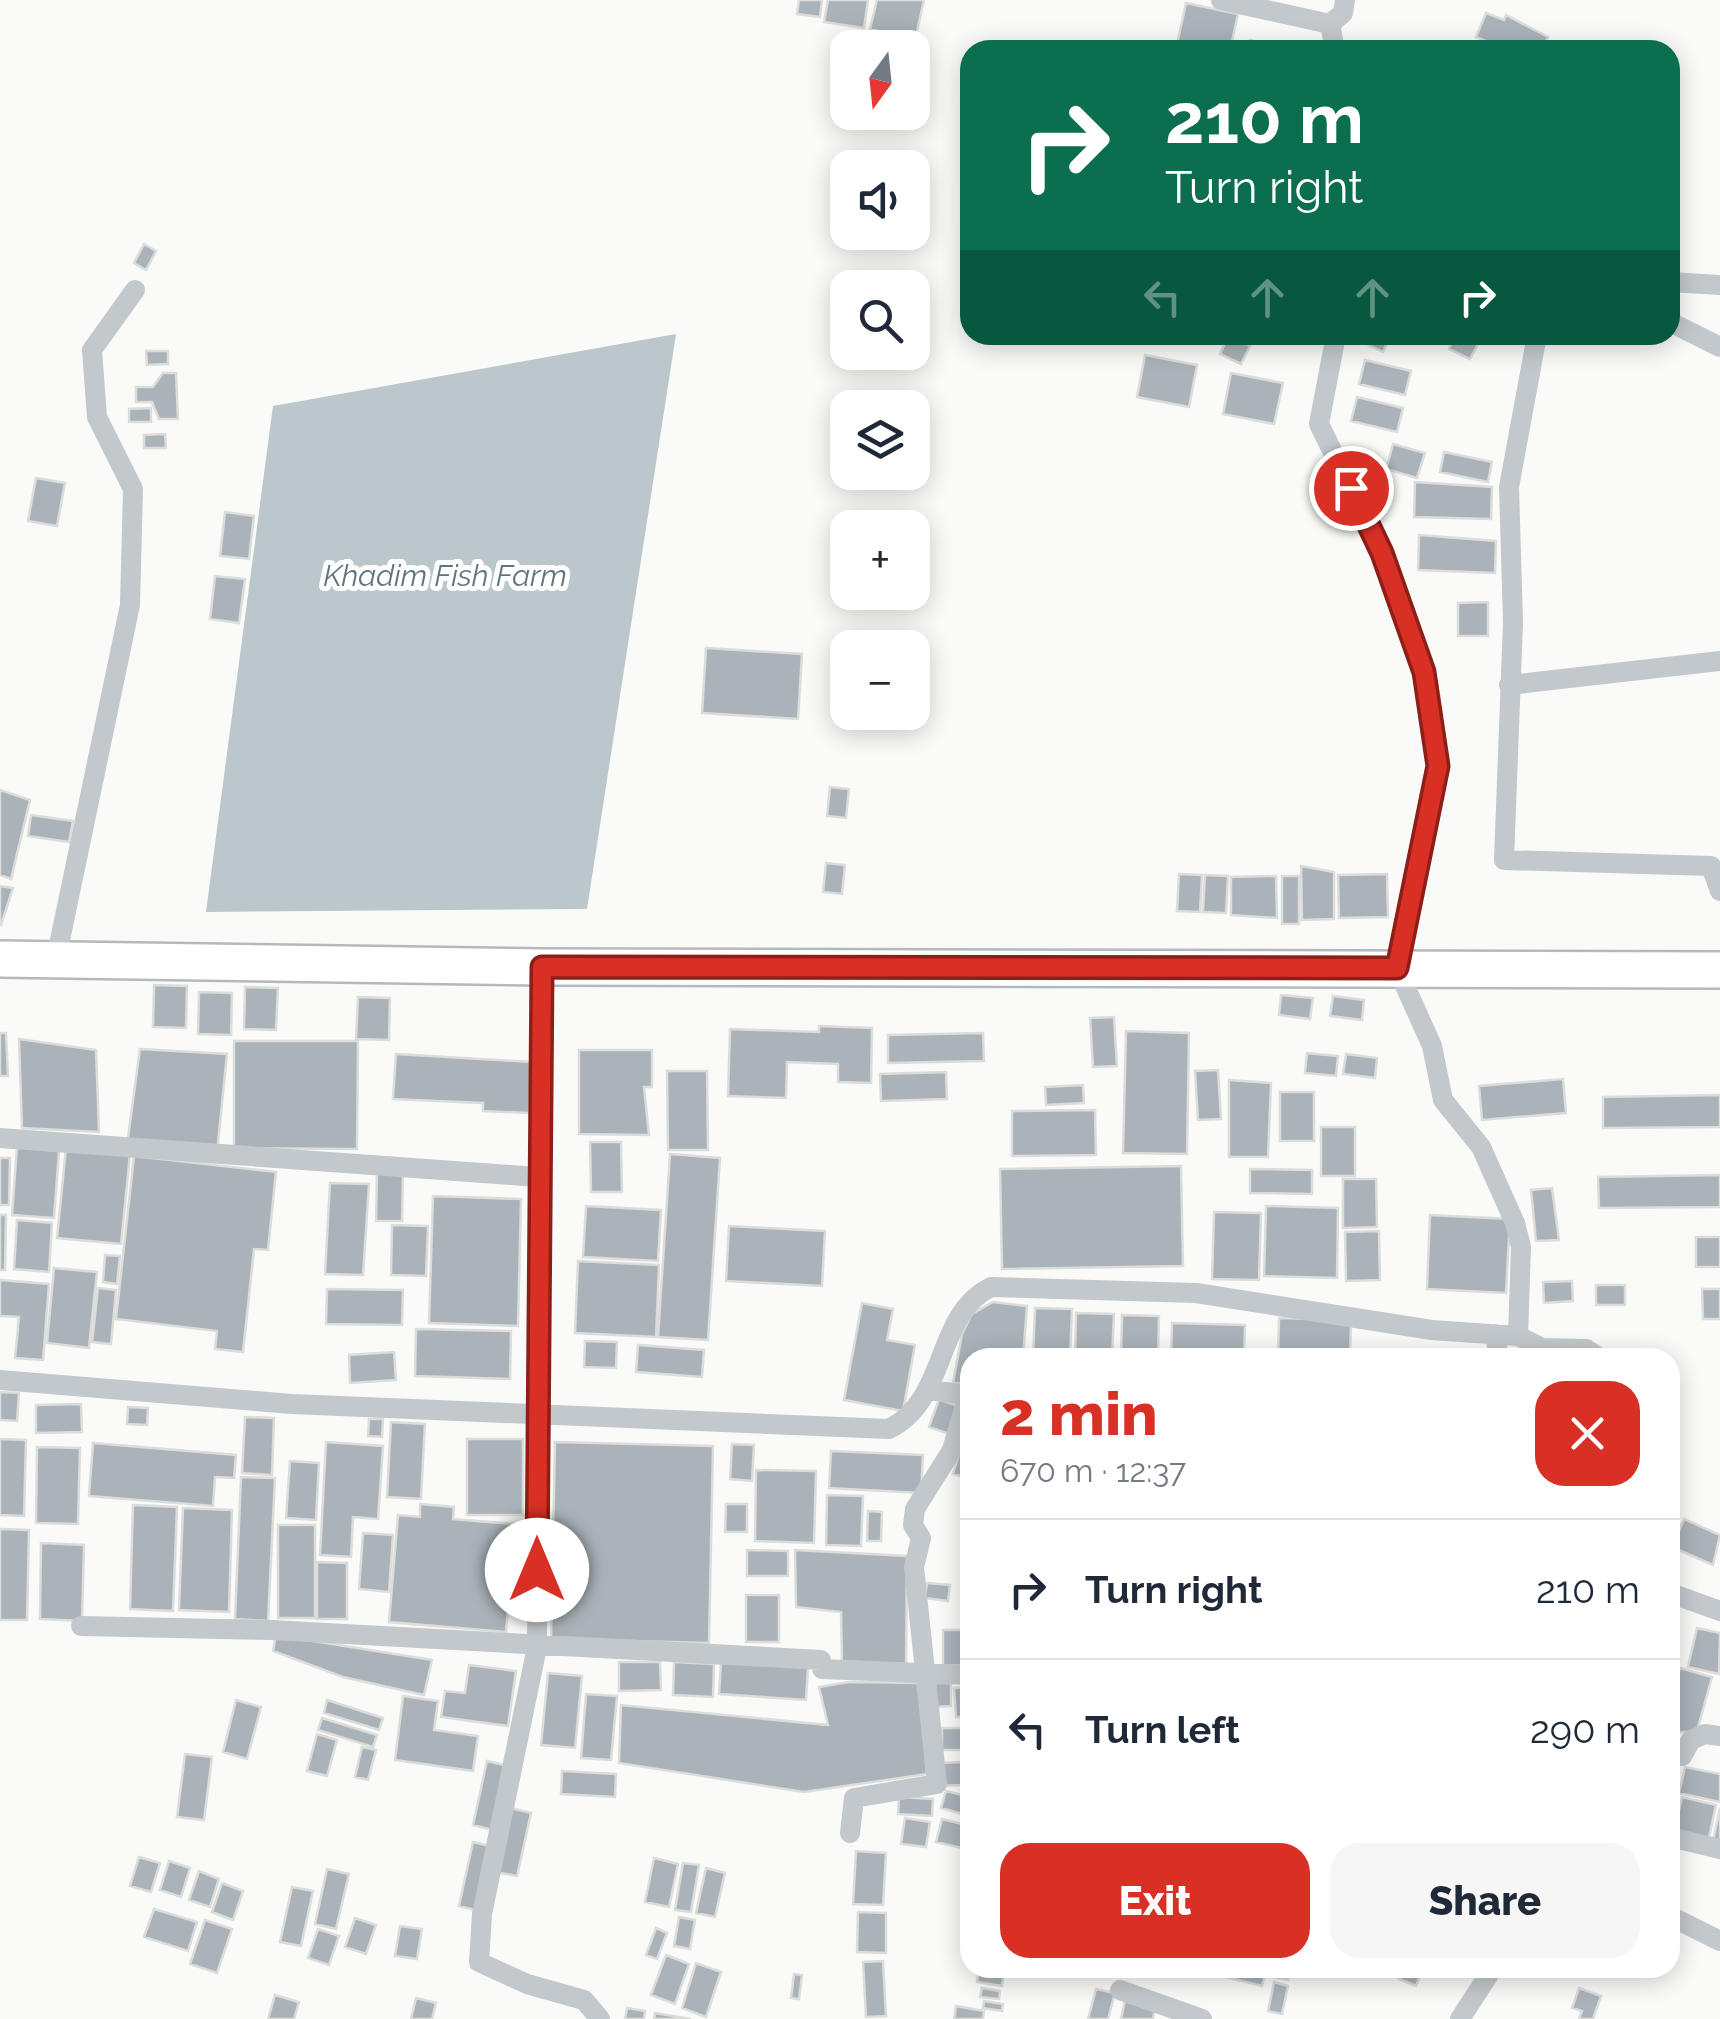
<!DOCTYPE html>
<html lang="en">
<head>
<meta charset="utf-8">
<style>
	:root { --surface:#fff; --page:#f6f6f7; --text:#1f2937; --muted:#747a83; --line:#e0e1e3; --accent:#d93025 }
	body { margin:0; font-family:Raleway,sans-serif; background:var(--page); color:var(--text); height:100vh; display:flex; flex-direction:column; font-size:38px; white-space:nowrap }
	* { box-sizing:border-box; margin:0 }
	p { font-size:32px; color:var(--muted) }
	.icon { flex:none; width:55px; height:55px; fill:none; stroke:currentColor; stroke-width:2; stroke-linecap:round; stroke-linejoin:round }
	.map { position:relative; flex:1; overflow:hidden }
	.panel { position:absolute; left:960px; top:1348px; width:720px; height:630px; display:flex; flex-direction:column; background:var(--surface); border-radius:30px; box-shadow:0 5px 25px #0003 }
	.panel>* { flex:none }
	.hud { position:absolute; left:960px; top:40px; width:720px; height:305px; border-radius:30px; box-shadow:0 5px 25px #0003; background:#0b6e4f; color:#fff; overflow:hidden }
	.needle { width:65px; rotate:195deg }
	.buttons { position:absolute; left:830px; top:30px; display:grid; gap:20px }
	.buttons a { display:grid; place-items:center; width:100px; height:100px; border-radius:20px; background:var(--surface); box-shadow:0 5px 25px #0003; font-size:50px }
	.pin { position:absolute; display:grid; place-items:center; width:85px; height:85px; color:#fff; margin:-42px; border:5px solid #fff; border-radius:50%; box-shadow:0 2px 10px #0007 }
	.me { position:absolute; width:110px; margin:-55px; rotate:0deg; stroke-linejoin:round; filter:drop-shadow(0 0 8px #0008) }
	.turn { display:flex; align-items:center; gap:35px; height:210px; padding:0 40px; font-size:45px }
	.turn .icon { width:130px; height:130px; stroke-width:2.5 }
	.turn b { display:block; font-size:70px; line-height:85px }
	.lanes { display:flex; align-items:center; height:95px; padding:0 40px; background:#0003; justify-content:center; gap:50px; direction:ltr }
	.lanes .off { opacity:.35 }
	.round { display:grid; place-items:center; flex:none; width:105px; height:105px; border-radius:30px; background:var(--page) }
	.head { display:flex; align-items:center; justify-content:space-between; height:170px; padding:0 40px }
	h1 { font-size:60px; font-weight:800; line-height:75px; color:var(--accent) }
	.primary-button { display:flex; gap:20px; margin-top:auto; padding:20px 40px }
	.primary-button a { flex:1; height:115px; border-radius:30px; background:var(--accent); color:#fff; font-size:40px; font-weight:800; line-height:115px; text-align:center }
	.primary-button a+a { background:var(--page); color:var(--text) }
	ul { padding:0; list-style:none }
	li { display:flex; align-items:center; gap:30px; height:140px; padding:0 40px; border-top:2px solid var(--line) }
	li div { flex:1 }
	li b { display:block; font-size:38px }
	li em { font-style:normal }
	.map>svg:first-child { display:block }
	.water { fill:#bbc7cb }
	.building { fill:#aab3b9; stroke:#dcdcda; stroke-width:2.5 }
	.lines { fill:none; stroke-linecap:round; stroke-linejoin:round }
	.highway-casing { stroke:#b4b9bd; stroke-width:40 }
	.street { stroke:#c3c8cc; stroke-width:20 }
	.highway { stroke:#fff; stroke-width:35 }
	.route-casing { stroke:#8d1f18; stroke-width:25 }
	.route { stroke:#d93025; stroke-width:18 }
	.labels { text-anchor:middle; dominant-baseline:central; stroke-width:10; stroke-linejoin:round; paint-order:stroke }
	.water-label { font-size:30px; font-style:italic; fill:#60757c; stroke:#fff }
</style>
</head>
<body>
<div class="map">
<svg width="1720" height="2019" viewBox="0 0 1720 2019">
	<rect width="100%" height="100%" fill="#fafaf8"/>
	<path class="water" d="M676,334l-89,575 -381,3 67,-506z"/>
	<path class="building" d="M799,0h23l-2,17 -23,-3z
		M828,0h40l-4,28 -40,-6z
		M877,0h47l-9,40 -45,-11z
		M1186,3l52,11 -8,36 -54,-1z
		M1486,13l18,7 2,-5 42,22 -5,13h-52l2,-6 -17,-7z
		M1250,40l26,7 -1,3h-28z
		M144,244l12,7 -10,19 -12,-7z
		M1229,335l21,11 -9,18 -21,-10z
		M1364,335h27l-8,17 -22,-11z
		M1455,335l25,5 -10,19 -21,-10z
		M146,351h22v13l-21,1z
		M1145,355l52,10 -8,42 -52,-10z
		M1365,360l46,11 -6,24 -46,-11z
		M163,373h13l2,46h-19l-7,-17h-16v-15h17z
		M1231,373l52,10 -9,41 -51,-10z
		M1357,397l46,11 -6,24 -46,-11z
		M151,408v14h-22v-13z
		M165,434l1,14h-22v-13z
		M1393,444l32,9 -8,25 -31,-9z
		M1444,452l48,10 -4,20 -48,-10z
		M36,478l29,5 -8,43 -29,-5z
		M1415,482l77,5 -1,32 -77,-2z
		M225,512l29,4 -5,43 -29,-3z
		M1419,535l77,6 -1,32 -77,-3z
		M215,576l30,3 -6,44 -29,-4z
		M1488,602v34h-30v-33z
		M706,648l96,6 -4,65 -96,-6z
		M830,787l19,2 -3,29 -19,-2z
		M0,790l30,10 -19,79 -11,-4z
		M31,815l42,6 -4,21 -41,-6z
		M826,863l19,2 -3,29 -19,-2z
		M1301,866l33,6v47l-32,1z
		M1179,874l23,1 -2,37 -23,-1z
		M1387,874l1,43 -49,1 -1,-43z
		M1205,875l23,1 -2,37 -23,-1z
		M1276,876l1,42 -46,-3v-38z
		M1282,876h17v48h-17z
		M0,886l13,2 -12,37h-1z
		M154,985l33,1 -1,42 -33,-1z
		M245,987l33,1 -2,42 -32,-1z
		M199,992l33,1 -1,42 -33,-1z
		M1281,995l32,3 -3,21 -31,-4z
		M1333,996l31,4 -2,20 -32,-4z
		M358,997l32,1 -1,42 -33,-1z
		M1114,1017l3,49 -24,1 -3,-49z
		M819,1026l53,2 -1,55 -33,-1v-18l-51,-2 -1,36 -58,-2 2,-67 89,3z
		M1126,1031l63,2 -2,121 -64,-1z
		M0,1033h6l2,43h-8z
		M983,1033l1,28 -96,2v-28z
		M19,1039l77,11 3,82 -77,-4z
		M234,1041h124l-1,108 -123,-1z
		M140,1049l87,5 -10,99 -90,-8z
		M579,1050h73v37h-8l5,48 -70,-1z
		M1307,1053l31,3 -2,20 -31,-3z
		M396,1054l136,8 -3,51 -46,-2v-8l-90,-4z
		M1346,1054l31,4 -2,20 -32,-4z
		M1218,1070l3,49 -23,1 -3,-49z
		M667,1071h40l1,79h-40z
		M946,1072l1,27 -66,2 -1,-27z
		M1563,1079l3,34 -84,7 -3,-34z
		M1229,1080l42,3 -3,74h-39z
		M1083,1085l1,18 -38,2 -1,-18z
		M1280,1092h34v49h-34z
		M1720,1095v32l-117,1v-31z
		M1095,1110l1,45 -84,1v-45z
		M1321,1127h34v49h-34z
		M590,1142h31l1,50h-31z
		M17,1147l42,4 -5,67 -42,-3z
		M66,1148l64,6 -9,90 -64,-6z
		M670,1154l50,4 -12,182 -50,-3z
		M134,1156l142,16 -8,78 -14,-1 -11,103 -28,-3 2,-18 -101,-12z
		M0,1158h10l-1,47h-9z
		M1181,1166l2,100 -181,3 -2,-100z
		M1250,1169l62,1v24l-62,-1z
		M377,1171l26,1 -1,49h-26z
		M1720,1175v32l-121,1 -1,-31z
		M1343,1179h33l1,48 -34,1z
		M330,1183l39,1 -6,91 -38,-1z
		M1552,1188l7,52 -23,1 -5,-51z
		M433,1196l88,3 -3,127 -89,-3z
		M586,1206l75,4 -3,51 -75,-4z
		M1266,1206l72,2 -1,70 -73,-2z
		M1214,1212l47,1 -2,67 -47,-1z
		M0,1215h6l-1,55h-5z
		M1430,1215l80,4 -4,74 -79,-4z
		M17,1220l35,3 -3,49 -35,-3z
		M392,1225l36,1 -2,50 -35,-1z
		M729,1226l96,5 -3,55 -96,-5z
		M1379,1231l1,49 -34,1 -1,-49z
		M1696,1237h24v30h-24z
		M105,1255l15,1 -3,28 -14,-2z
		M578,1261l81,4 -3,72 -81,-4z
		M54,1268l43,4 -8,76 -42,-5z
		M0,1280l49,4 -6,76 -28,-2 4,-41 -19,-1z
		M1572,1281l1,20 -29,2 -1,-21z
		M1596,1285h29v20h-29z
		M98,1288l18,2 -5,54 -19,-2z
		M327,1289l76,1 -1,35 -76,-1z
		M1702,1289h18v30h-17z
		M993,1302l34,4 -4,52h-53v26l-17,-1 9,-49 10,-20z
		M862,1303l31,6 -6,31 28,5 -12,66 -59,-11z
		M1035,1308l37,1 -2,49h-37z
		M1076,1313l38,1 -2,44h-37z
		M1122,1315l37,1 -1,42h-37z
		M1279,1318l72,2 -1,38h-72z
		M1172,1323l73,2 -1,33h-73z
		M416,1329l95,2 -1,48 -95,-3z
		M585,1341l32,1 -1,26 -32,-1z
		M638,1345l66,5 -2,27 -66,-5z
		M394,1352l2,28 -46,3 -1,-28z
		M0,1392l19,1 -2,28 -17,-1z
		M939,1399l22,8 -9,28 -23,-8z
		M81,1404l1,28 -46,1v-28z
		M128,1407l20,1 -1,17 -20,-1z
		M245,1417l29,1 -2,57 -30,-2z
		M369,1419h14l-1,18 -14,-1z
		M391,1422l34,2 -4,75 -34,-2z
		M965,1435l5,2v42l-17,-5z
		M0,1439l26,1 -2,76 -24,-1z
		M467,1439h56v76h-56z
		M326,1442l57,4 -5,73 -25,-2 -2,40 -31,-2z
		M555,1442l158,4 -4,197 -158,-4z
		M93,1443l143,12 -2,23 -19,-1 -2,29 -124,-10z
		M732,1444l22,1 -2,36 -22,-2z
		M37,1447l43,1 -2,76 -42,-1z
		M831,1451l92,4 -2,38 -92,-5z
		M290,1461l29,2 -3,57 -30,-2z
		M756,1470l60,1 -2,72 -59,-2z
		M241,1477l34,1 -7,143 -33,-2z
		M827,1495l36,1 -2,50 -35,-1z
		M420,1504l34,3 -1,12 74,6 -2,32 -13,-1 -6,76 -117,-10 9,-107 22,2z
		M726,1504h21v28h-22z
		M133,1505l44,2 -4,104 -43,-2z
		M183,1508l49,2 -3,102 -50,-2z
		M868,1511l14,1 -1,29h-14z
		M1684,1519l36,16 -7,30 -41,-18z
		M278,1525h37v93h-37z
		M0,1529l29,1 -2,90h-27z
		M363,1533l30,2 -4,57 -30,-3z
		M41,1543l43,2 -2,76 -42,-2z
		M747,1550l41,1v25h-41z
		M795,1550l112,6 -1,109 -64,-4 -1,-49 -45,-5z
		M317,1562l30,1v56h-30z
		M927,1583l23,2 -2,16 -23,-3z
		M746,1595h33v47h-33z
		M1697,1628l23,5 -1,41 -31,-7z
		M943,1630h27v36l-27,-1z
		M276,1635l156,25 -8,35 -81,-18 -70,-26z
		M619,1662h41l1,28 -42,1z
		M674,1662l40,2 -1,33 -40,-2z
		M721,1662l87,5 -2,33 -87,-6z
		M469,1665l47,6 -8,55 -67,-9 4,-26 20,2z
		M1680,1668l32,9 -15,54 -27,2v-29z
		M548,1673l34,3 -7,72 -34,-3z
		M849,1682l71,1 7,91 -123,18 -185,-29 2,-58 207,20 -9,-38z
		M935,1683h16v23l-16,1z
		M969,1687l1,30h-14l-2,-29z
		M586,1694l31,2 -6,64 -30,-2z
		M403,1696l35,5 -4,29 44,6 -5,35 -78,-11z
		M236,1700l25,7 -14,52 -24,-7z
		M327,1700l56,18 -4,12 -55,-17z
		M322,1718l55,17 -4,12 -55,-17z
		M942,1728h28v22h-28z
		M317,1734l20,6 -10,36 -20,-5z
		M362,1747l14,3 -8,30 -13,-3z
		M185,1754l27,3 -8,63 -27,-3z
		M487,1761l21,5 -15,64 -20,-5z
		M962,1762v23l-21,1 -1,-23z
		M1685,1767l35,7v28l-41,-9z
		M562,1771l54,3 -1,23 -54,-3z
		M946,1791l24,6v19l-29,-8z
		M899,1797l34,2 -1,17 -34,-2z
		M1682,1797l34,8 -8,37 -34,-8z
		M511,1808l20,5 -14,63 -21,-4z
		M1720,1808v35l-7,-2z
		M905,1818l25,4 -4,25 -25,-3z
		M942,1819l28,7v24l-34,-8z
		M473,1842l21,5 -15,64 -20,-5z
		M856,1851l30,2 -3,52 -30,-1z
		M139,1857l21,6 -9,29 -21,-6z
		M654,1858l24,6 -9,43 -24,-5z
		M169,1861l21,7 -9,29 -21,-7z
		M683,1863l16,2 -8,47 -16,-2z
		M706,1868l19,5 -10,44 -19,-4z
		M327,1869l22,5 -13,55 -21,-5z
		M199,1871l20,8 -9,28 -21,-7z
		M222,1883l21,8 -10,29 -21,-8z
		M292,1887l21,4 -12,55 -21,-4z
		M154,1909l43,13 -9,29 -44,-14z
		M858,1912l28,1v40l-29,-1z
		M679,1917l16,3 -5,29 -16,-3z
		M355,1918l21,7 -10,29 -21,-7z
		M205,1920l27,9 -15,44 -27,-9z
		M400,1926l22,3 -5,30 -22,-3z
		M656,1928l11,5 -10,26 -11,-4z
		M318,1929l21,7 -10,29 -21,-7z
		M666,1955l23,9 -14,40 -24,-9z
		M883,1961l3,55 -20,1 -3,-55z
		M696,1963l25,9 -15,45 -24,-9z
		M979,1968h26l-3,18 -25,-4z
		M1229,1968h38l-5,18 -36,-9z
		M1276,1968h15l-3,12 -15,-3z
		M1403,1968h20l-7,18 -17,-7z
		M794,1974l8,1 -3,24 -8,-1z
		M1274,1982l14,4 -6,28 -14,-3z
		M982,1988l18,3 -1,8 -19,-2z
		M1579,1988l22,8 -8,23h-14l3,-8 -10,-3z
		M1096,1989l19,4 -7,26h-20z
		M275,1995l24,7 -5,17h-26z
		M416,1998l20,5 -4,16h-21z
		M984,2001l19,3 -1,7 -19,-3z
		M1125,2001l30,7 -2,11h-32z
		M956,2006l28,5 -1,8h-29z
		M627,2008l18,3 -1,8h-19z
		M655,2013l36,6h-37z"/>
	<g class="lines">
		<g class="highway-casing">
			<path id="highway" d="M0,959l542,8 1178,3"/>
		</g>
		<path class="street" d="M1221,0l109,24
			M1335,50l-5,-26 13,-11 2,-13
			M1670,282l50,3
			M1670,322l50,25
			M1336,335l-17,89 63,129 42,119 14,94 -41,202 35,78 11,54 38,47 34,76 6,24 -3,89 24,12 44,1 14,9
			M1537,335l-28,152 4,135 -9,238 207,6 9,25
			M1509,685l211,-24
			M56,959l74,-354 3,-116 -36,-72 -5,-67 43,-60
			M542,967l-5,680 -55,267 -3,48 48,22 57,16 16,19
			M0,1138l538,39
			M1495,1334l4,24
			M0,1380l292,24 597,25c60,-30 45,-114 102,-142l205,6 236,37 86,6
			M929,1390l41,5
			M1670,1593l50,18
			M81,1626l191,4 549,30 1,9 148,6
			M1670,1757l12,-1 9,-16 14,-6 15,2
			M850,1833l4,-35 83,-14 -23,-217 7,-29 -8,-13 2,-16 37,-59 16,-55
			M1670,1837l50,12
			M1670,1916l50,25
			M1120,1990l82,29
			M1460,2019l33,-51"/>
		<use href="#highway" class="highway"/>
	</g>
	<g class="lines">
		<g class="route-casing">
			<path id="route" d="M537,1570l5,-603 855,1 41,-202 -14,-94 -42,-119 -31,-65"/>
		</g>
		<use href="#route" class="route"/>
	</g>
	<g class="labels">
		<g class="water-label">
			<text x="445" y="575">Khadim Fish Farm</text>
		</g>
	</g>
</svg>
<div class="buttons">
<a><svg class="needle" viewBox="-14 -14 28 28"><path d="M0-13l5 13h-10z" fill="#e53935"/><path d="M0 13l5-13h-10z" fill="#747a83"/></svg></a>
<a><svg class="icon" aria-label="sound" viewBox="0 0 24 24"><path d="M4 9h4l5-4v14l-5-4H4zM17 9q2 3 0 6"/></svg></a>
<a><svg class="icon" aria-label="search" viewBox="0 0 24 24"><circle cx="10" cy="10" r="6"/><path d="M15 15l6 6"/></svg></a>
<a><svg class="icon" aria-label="layers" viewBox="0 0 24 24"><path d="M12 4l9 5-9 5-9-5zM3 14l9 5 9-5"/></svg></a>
<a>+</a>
<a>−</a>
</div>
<div class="pin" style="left:1351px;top:488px;background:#d93025"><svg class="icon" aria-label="arrive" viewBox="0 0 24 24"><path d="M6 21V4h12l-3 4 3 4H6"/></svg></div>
<svg class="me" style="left:537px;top:1570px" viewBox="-20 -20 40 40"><circle r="19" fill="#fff"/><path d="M0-13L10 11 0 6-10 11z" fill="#d93025"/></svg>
<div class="hud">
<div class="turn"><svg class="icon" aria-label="right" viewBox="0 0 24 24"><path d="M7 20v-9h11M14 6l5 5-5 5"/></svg><div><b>210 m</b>Turn right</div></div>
<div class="lanes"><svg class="icon off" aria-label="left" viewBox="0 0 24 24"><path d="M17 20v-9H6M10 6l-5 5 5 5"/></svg><svg class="icon off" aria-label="ahead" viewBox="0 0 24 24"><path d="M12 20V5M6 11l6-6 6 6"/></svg><svg class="icon off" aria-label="ahead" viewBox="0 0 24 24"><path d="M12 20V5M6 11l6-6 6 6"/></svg><svg class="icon" aria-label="right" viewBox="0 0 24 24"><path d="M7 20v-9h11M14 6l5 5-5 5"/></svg></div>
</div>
<section class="panel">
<div class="head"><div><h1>2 min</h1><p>670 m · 12:37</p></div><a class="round" style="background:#d93025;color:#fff"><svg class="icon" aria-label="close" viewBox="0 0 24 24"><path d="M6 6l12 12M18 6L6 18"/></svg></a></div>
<ul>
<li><svg class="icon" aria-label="right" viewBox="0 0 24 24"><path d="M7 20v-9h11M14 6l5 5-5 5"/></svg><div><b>Turn right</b></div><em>210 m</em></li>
<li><svg class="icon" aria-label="left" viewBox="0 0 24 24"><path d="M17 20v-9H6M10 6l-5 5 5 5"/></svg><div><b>Turn left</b></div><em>290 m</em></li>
</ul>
<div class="primary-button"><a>Exit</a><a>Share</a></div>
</section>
</div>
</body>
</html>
